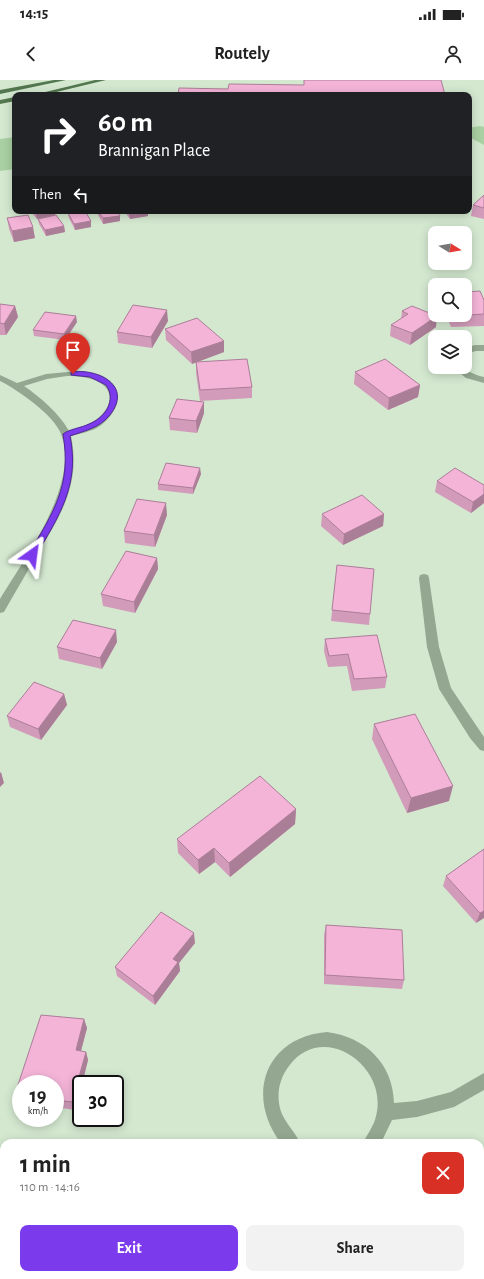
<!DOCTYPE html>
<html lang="en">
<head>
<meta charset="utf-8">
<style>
	:root { --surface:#fff; --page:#f2f2f2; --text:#222; --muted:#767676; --accent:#7c3aed }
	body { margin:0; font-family:"Alegreya Sans",sans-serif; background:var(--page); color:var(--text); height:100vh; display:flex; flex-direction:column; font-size:15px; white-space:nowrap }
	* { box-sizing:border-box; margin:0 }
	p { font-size:13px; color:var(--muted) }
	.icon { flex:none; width:22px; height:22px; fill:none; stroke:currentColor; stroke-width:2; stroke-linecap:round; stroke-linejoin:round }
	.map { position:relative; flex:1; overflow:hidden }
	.details { position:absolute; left:0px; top:1059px; width:484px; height:140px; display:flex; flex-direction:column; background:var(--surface); border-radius:12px 12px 0 0; box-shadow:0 2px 10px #0003 }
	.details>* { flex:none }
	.top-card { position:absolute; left:12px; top:12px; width:460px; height:122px; border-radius:8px; box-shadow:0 2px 10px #0003; background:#202124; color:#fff; overflow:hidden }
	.needle { width:26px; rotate:101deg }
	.buttons { position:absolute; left:428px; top:146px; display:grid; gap:8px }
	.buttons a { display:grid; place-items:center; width:44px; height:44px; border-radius:8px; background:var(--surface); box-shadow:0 2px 10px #0003; font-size:20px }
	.speed { position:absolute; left:12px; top:995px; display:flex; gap:8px; font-size:20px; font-weight:700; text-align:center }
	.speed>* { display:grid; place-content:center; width:52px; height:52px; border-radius:50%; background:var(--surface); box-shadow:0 2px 10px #0003; line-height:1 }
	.speed small { font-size:10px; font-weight:400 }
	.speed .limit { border:2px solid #111; border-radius:6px; background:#fff; color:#111 }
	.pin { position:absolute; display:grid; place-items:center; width:34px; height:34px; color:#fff; margin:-41px -17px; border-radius:50% 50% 50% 0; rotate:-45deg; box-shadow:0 0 4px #0007 }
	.pin .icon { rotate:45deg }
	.me { position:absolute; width:44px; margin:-22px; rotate:31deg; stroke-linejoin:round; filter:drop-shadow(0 0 3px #0008) }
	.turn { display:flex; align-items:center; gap:14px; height:84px; padding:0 20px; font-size:18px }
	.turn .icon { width:52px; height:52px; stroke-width:2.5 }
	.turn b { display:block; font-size:28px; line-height:34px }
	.then { display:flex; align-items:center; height:38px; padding:0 20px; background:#0003; gap:8px; font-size:15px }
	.round { display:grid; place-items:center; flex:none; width:42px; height:42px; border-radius:8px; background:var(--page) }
	.summary { display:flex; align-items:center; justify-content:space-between; height:68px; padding:0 20px }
	h1 { font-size:24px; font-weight:600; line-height:30px }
	.cta { display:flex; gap:8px; margin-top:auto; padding:8px 20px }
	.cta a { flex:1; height:46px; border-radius:8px; background:var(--accent); color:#fff; font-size:16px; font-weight:600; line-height:46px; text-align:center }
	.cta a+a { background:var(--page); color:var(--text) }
	.status { display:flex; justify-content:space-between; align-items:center; height:28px; padding:0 20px; background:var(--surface); direction:ltr }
	.status svg { height:11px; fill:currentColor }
	header { display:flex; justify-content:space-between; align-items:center; height:52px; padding:0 20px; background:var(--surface); font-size:18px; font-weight:600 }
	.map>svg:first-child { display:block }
	.green { fill:#a9d0a3 }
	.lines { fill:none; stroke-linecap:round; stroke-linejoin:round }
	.minor { fill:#94a891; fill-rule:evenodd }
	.major { fill:#53774e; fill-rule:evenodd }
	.wall { fill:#d29bba }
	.shaded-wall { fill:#ab7e97 }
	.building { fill:#f4b4d8; stroke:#ab7e97 }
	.route { fill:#7c3aed; stroke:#51269a }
</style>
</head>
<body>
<div class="status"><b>14:15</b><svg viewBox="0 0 49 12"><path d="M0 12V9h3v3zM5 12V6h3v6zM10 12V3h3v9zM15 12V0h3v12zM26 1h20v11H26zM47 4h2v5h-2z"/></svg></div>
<header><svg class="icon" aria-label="back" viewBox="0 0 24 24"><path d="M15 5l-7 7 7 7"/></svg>Routely<svg class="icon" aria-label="person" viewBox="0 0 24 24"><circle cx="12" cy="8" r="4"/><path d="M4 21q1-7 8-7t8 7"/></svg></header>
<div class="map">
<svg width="484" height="1199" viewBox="0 0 484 1199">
	<rect width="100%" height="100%" fill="#d4e8d0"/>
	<path class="green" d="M480,46l4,1v18l-15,-8v-9z
		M15,57v32l-15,2v-32z"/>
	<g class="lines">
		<path class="minor" d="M475,265h9v6h-8l-11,3v-6z
			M453,287c13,0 18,8 31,10v6l-18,-5z
			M78,291c11,1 24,2 32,10 18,15 2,39 -15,48 -7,3 -16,5 -24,7 10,47 -10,79 -33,117 -11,20 -23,39 -34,59l-4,1v-14c25,-42 80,-114 61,-165 -7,-19 -43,-44 -61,-53v-6l17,8 29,-9zM67,296c62,0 51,44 2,55 -10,-18 -29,-34 -45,-45l23,-7z
			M424,494l4,1 1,3 10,69 12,41 33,49v14l-4,-1 -10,-12 -31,-49 -12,-42 -8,-69 1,-3z
			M327,952c38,5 66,31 67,71l23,-2 34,-9 33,-19v17l-30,17 -37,10 -25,3 -11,23h-18c4,-9 11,-17 13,-27 13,-50 -53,-96 -87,-50 -8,10 -12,24 -10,37 2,17 15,26 21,40h-19c-36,-47 -16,-106 46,-111z"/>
		<path class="major" d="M54,0h12l-66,14v-4z
			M95,0h11l-62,15h-11z
			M15,17v4l-15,3v-4z"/>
	</g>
	<path class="wall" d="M484,115v24l-13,-3 2,-11z
		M30,131h24l1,4 9,11 1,6 -19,4 -7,-12 -1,-5h-1z
		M63,131h22l6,10v6l-16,3 -6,-12 -1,-5 -3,1z
		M96,131h21l3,10 -17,3 -6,-11z
		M124,131h24v5l-18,3z
		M182,131h20l-1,1z
		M209,131h20v1z
		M7,138l28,20 -21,4 -5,-13z
		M484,220v26l-33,1 -5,-12h19z
		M0,224l15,2 3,11 -12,18h-6z
		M402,231l34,16 -26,18 -20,-9 1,-11 10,-6z
		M168,241l-16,27 -34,-5 -1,-11z
		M77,242l-12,18 -31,-4 -1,-6z
		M165,249l59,12v11l-27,10 55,25v11l-52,3 -4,-28v-11l-4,2 -26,-24z
		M355,292l65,13 -2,12 -30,13 -34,-26z
		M204,322v11l-7,20 -27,-3 -1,-12z
		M201,394l-8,20 -35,-4v-6z
		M437,401l47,4v18l-13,10 -36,-21z
		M322,434h62l-1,12 -40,19 -22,-19z
		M167,435l-12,32 -30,-4 -1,-12z
		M157,478l1,11 -23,44 -32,-7 -2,-12z
		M337,485l33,49 -1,11 -38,-4z
		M325,559l62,38 -2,11 -33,3 -5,-25 -19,1 -4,-16z
		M117,562l-15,27 -43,-10 -2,-12z
		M64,614l3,11 -26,35 -31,-13 -3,-11z
		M374,644l75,77 -42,12 -35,-74z
		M296,729l-1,15 -65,53 -15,-15 -16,12 -21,-21 -1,-14z
		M484,769v69l-8,5 -33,-37 3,-10z
		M326,845l78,55 -2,9 -78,-5v-49z
		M195,863l-16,20 1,8 -25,34 -38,-29 -2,-9z
		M41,935l43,4 3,9 -6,23 5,1 2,8 -6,24h-1v3l-6,23 -20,-3v-23h-34v18l-2,-1 -4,-7z
		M288,1195h109v4h-108z
		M444,1195h36l4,4h-40z"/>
	<path class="shaded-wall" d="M49,131h5l1,4 -18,4 -1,-5z
		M65,131h16l-16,3z
		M143,131h5v5l-18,3 -1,-6z
		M120,136v5l-17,3v-6z
		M91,141v6l-16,3 -1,-6z
		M64,146l1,6 -19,4 -1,-6z
		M33,147l2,11 -21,4 -2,-11z
		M15,226l3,11 -12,18 -2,-11z
		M167,230l1,11 -16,27 -1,-11z
		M76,236l1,6 -12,18 -1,-6z
		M437,236l-1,11 -26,18 2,-12z
		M224,261v11l-32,12 -1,-12z
		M420,305l-2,12 -30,13 1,-12z
		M204,322v11l-7,20 -1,-12z
		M200,388l1,6 -8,20v-6z
		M484,414v9l-13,10 2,-11z
		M166,423l1,12 -12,32 -1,-12z
		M384,434l-1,12 -40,19 1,-11z
		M157,478l1,11 -23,44 -1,-11z
		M116,550l1,12 -15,27 -2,-11z
		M64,614l3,11 -26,35 -3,-11z
		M1,692l3,11 -4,4v-14z
		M453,706l-4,15 -42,12 4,-15z
		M296,729l-1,15 -65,53 -1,-14z
		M214,768l1,14 -16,12 -1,-14z
		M484,831v7l-8,5 4,-10z
		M194,853l1,10 -16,20 1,8 -25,34 -2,-9 20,-37z
		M84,939l3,9 -8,30 -3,-8z
		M86,972l2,8 -6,24h-1v3l-6,23 -3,-8z
		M194,1195h8l-4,4h-8z"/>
	<path class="building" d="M304,0h137l4,15h-267l1,-7 49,1 1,-5 75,1z
		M484,115v13l-11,-3z
		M34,131h15l-13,3z
		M80,131h5l6,10 -17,3 -6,-11z
		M98,131h19l3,5 -17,2z
		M128,131h15l-14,2z
		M28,135l5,12 -21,4 -5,-13z
		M56,135l8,11 -19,4 -7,-11z
		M480,211l4,9v14l-31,2v-1h12v-23z
		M0,224l15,2 -11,18 -4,-1z
		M133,225l34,5 -16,27 -34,-5z
		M412,226l25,10 -25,17 -21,-8 17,-11 -6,-3z
		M45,232l31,4 -12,18 -31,-4z
		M197,238l27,23 -33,11 -26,-23z
		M247,279l5,28 -52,3 -4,-28z
		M385,279l35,26 -31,13 -34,-26z
		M177,319l27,3 -8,19 -27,-3z
		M166,383l34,5 -7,20 -35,-4z
		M455,388l29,17v9l-11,8 -36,-21z
		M362,415l22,19 -40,20 -22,-20z
		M137,419l29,4 -12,32 -30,-4z
		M126,471l31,7 -23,44 -33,-8z
		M337,485l37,4 -4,45 -38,-4z
		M73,540l43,10 -16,28 -43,-11z
		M377,555l10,42 -33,2 -6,-25 -19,2 -4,-17z
		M34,602l30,12 -26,35 -31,-13z
		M415,634l38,72 -42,12 -37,-74z
		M260,696l36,33 -67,54 -15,-15 -16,12 -21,-21z
		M484,769v62l-4,2 -34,-37z
		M161,832l33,21 -21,26 5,3 -25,34 -38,-29z
		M326,845l76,5 2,50 -79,-5z
		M41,935l43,4 -8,31 10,2 -14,50 -17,-2v-16h-34v11l-6,-1z
		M480,1132h4v67h-34v-4h30z
		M128,1195h66l-4,4h-60z
		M290,1195h107v4h-107z"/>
	<path class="route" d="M71,292c27,-4 63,14 38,44 -10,12 -25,15 -39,20 10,49 -11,80 -35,121l-3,1 -4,-3c25,-42 44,-69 35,-121 6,-5 18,-6 26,-10 16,-6 28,-24 17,-39l-16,-8 -19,-2z"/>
</svg>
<div class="buttons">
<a><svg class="needle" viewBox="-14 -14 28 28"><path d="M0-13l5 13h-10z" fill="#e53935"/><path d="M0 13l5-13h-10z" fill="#767676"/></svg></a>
<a><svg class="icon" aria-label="search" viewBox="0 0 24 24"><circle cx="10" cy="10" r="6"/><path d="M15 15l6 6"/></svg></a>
<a><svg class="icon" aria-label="layers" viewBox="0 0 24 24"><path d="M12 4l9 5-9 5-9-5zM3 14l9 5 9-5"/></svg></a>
</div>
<div class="speed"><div>19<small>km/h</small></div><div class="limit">30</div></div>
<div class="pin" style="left:73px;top:294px;background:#d93025"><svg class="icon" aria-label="arrive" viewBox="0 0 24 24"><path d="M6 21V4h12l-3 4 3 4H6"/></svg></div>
<svg class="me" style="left:32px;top:475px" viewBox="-20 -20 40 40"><path d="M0-17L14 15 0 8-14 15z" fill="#7c3aed" stroke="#fff" stroke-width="4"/></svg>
<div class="top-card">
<div class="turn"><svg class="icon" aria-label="right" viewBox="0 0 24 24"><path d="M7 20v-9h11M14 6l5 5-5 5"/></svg><div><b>60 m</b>Brannigan Place</div></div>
<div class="then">Then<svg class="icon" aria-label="left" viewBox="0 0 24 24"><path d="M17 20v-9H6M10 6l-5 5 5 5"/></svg></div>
</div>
<section class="details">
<div class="summary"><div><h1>1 min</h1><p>110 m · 14:16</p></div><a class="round" style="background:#d93025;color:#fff"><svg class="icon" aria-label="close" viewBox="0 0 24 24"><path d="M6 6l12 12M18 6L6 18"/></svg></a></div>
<div class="cta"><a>Exit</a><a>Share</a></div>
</section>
</div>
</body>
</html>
